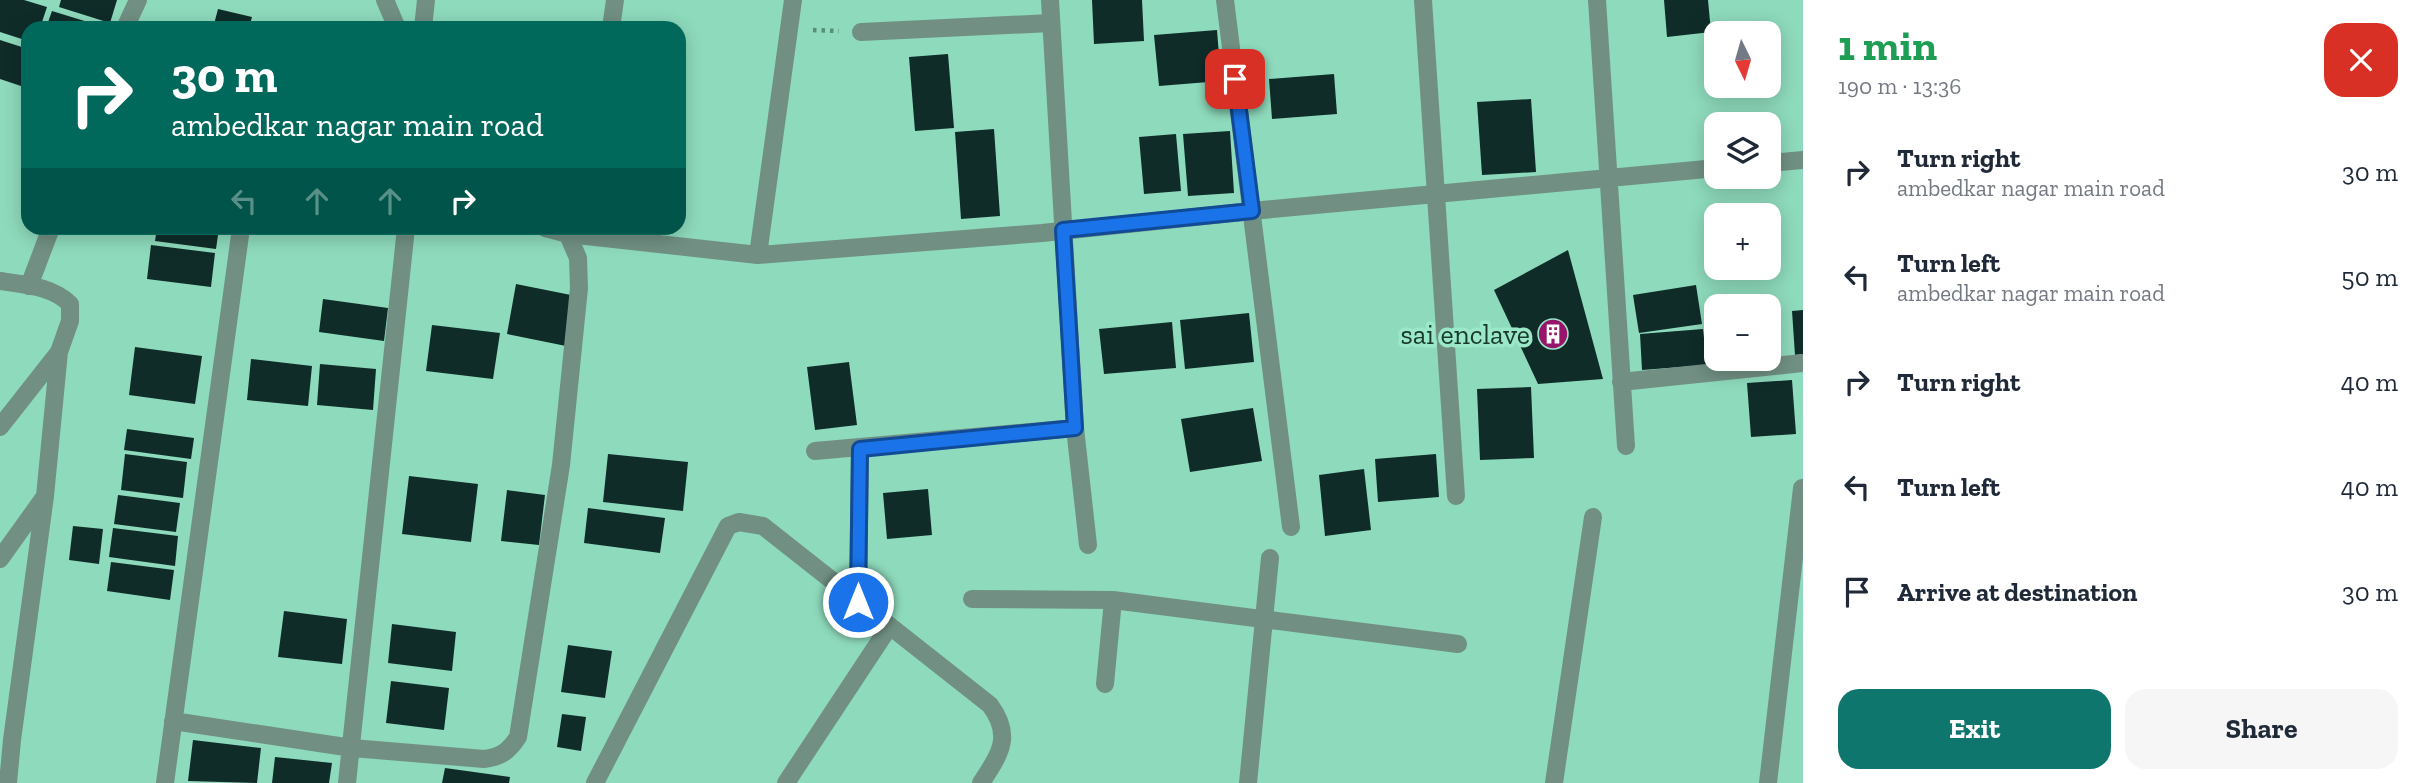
<!DOCTYPE html>
<html lang="en">
<head>
<meta charset="utf-8">
<style>
	:root { --surface:#fff; --page:#f6f6f7; --text:#1f2937; --muted:#747a83; --accent:#0f766e }
	body { margin:0; font-family:"Zilla Slab",serif; background:var(--page); color:var(--text); height:100vh; display:flex; flex-direction:column; font-size:26px; white-space:nowrap }
	* { box-sizing:border-box; margin:0 }
	p { font-size:23px; color:var(--muted) }
	.icon { flex:none; width:38px; height:38px; fill:none; stroke:currentColor; stroke-width:2; stroke-linecap:round; stroke-linejoin:round }
	.map { position:relative; flex:1; overflow:hidden }
	.details { display:flex; flex-direction:column; background:var(--surface); width:630px }
	.details>* { flex:none }
	.banner { position:absolute; left:21px; top:21px; width:665px; height:214px; border-radius:21px; box-shadow:0 4px 18px #0003; background:#00695c; color:#fff; overflow:hidden }
	.needle { width:46px; rotate:175deg }
	.tools { position:absolute; left:1704px; top:21px; display:grid; gap:14px }
	.tools a { display:grid; place-items:center; width:77px; height:77px; border-radius:14px; background:var(--surface); box-shadow:0 4px 18px #0003; font-size:35px }
	.pin { position:absolute; display:grid; place-items:center; width:60px; height:60px; color:#fff; margin:-30px; border-radius:14px; box-shadow:0 4px 10px #0006 }
	.me { position:absolute; width:77px; margin:-38px; rotate:0deg; stroke-linejoin:round; filter:drop-shadow(0 0 5px #0008) }
	.turn { display:flex; align-items:center; gap:24px; height:147px; padding:0 35px; font-size:32px }
	.turn .icon { width:91px; height:91px; stroke-width:2.5 }
	.turn b { display:block; font-size:49px; line-height:60px }
	.lanes { display:flex; align-items:center; height:66px; padding:0 35px; background:#0003; justify-content:center; gap:35px; direction:ltr }
	.lanes .off { opacity:.35 }
	.round { display:grid; place-items:center; flex:none; width:74px; height:74px; border-radius:21px; background:var(--page) }
	.overview { display:flex; align-items:center; justify-content:space-between; height:119px; padding:0 35px }
	h1 { font-size:42px; font-weight:700; line-height:52px; color:#1e9e55 }
	.primary-button { display:flex; gap:14px; margin-top:auto; padding:14px 35px }
	.primary-button a { flex:1; height:80px; border-radius:21px; background:var(--accent); color:#fff; font-size:28px; font-weight:700; line-height:80px; text-align:center }
	.primary-button a+a { background:var(--page); color:var(--text) }
	ul { padding:0; list-style:none }
	li { display:flex; align-items:center; gap:21px; height:105px; padding:0 35px }
	li div { flex:1 }
	li b { display:block; font-size:26px }
	li em { font-style:normal }
	main { display:flex; flex:1; min-height:0 }
	.map>svg:first-child { display:block }
	.building { fill:#0f2c29 }
	.lines { fill:none; stroke-linecap:round; stroke-linejoin:round }
	.path { stroke:#568e78; stroke-width:4.5; stroke-dasharray:3.5 5; stroke-linecap:butt }
	.minor { stroke:#719083; stroke-width:18 }
	.route-casing { stroke:#114b97; stroke-width:18 }
	.route { stroke:#1a73e8; stroke-width:12 }
	.labels { text-anchor:middle; dominant-baseline:central; stroke-width:7; stroke-linejoin:round; paint-order:stroke }
	.poi-label { font-size:28px; fill:#19392d; stroke:#9ae8c8; text-anchor:end }
</style>
</head>
<body>
<main>
<div class="map">
<svg width="1803" height="783" viewBox="0 0 1803 783">
	<rect width="100%" height="100%" fill="#8edabc"/>
	<path class="building" d="M0,0h24l23,7 -7,21h-12v13l-28,-9z
		M61,0h56l-7,23 -51,-16z
		M1092,0h50l2,41 -50,3z
		M1664,0h44l3,32 -44,5z
		M218,9l34,8 -3,11h-36z
		M52,11l52,16v1h-58z
		M1217,30l4,51 -62,5 -5,-51z
		M0,40l28,9v16l-7,21 -21,-7z
		M948,54l6,74 -39,3 -6,-74z
		M1334,74l3,40 -65,5 -3,-40z
		M1531,99l5,73 -54,3 -5,-73z
		M994,129l6,87 -39,3 -6,-87z
		M1230,131l4,62 -46,3 -5,-62z
		M1176,134l5,57 -37,3 -5,-57z
		M157,228h62l-3,21 -61,-8z
		M151,245l64,8 -4,34 -64,-8z
		M1568,250l35,129 -65,5 -44,-94z
		M516,284l60,12 -10,50 -59,-12z
		M1696,285l6,39 -63,9 -6,-38z
		M323,299l65,9 -4,33 -65,-9z
		M1803,310v44l-8,1 -3,-44z
		M1249,313l5,49 -69,7 -5,-49z
		M1172,322l4,46 -72,6 -5,-45z
		M432,325l68,8 -7,46 -67,-8z
		M1703,329l4,36 -65,5 -2,-36z
		M135,347l67,9 -7,48 -66,-9z
		M251,359l61,7 -4,40 -61,-6z
		M849,362l8,63 -42,5 -8,-63z
		M320,364l56,5 -3,41 -56,-5z
		M1792,380l4,54 -45,3 -4,-54z
		M1531,387l3,71 -54,2 -3,-71z
		M1253,408l9,53 -72,11 -9,-53z
		M127,429l67,9 -3,21 -67,-9z
		M125,454l62,8 -4,36 -62,-8z
		M608,454l80,8 -5,49 -80,-9z
		M1436,454l3,43 -61,5 -3,-43z
		M1364,469l7,61 -46,6 -6,-61z
		M409,476l69,8 -7,58 -69,-8z
		M928,489l4,46 -45,4 -4,-46z
		M507,490l38,5 -6,50 -38,-4z
		M118,495l62,8 -4,29 -62,-8z
		M588,508l77,10 -5,35 -76,-10z
		M73,526l30,3 -4,35 -30,-4z
		M113,528l65,8 -3,30 -66,-9z
		M111,562l63,8 -4,30 -63,-9z
		M284,611l63,8 -5,45 -64,-7z
		M392,624l64,8 -4,39 -64,-8z
		M568,645l44,6 -7,47 -44,-6z
		M391,681l58,7 -5,42 -58,-7z
		M562,714l24,3 -5,34 -24,-4z
		M193,740l68,8 -4,35 -69,-2z
		M275,757l57,6 -3,20h-57z
		M445,768l65,9 -1,6h-67z"/>
	<g class="lines">
		<path class="path" d="M813,30l26,1"/>
		<path class="minor" d="M385,0l12,28
			M1225,0l66,527
			M1423,0l33,496
			M1597,0l29,446
			M125,28l13,-28
			M423,28l3,-28
			M611,28l4,-28
			M861,32l190,-9
			M1769,163l34,-3
			M545,228l23,6 190,21 284,-22 210,-22 465,-43
			M758,255l35,-255
			M0,281c25,4 52,5 70,23v17l-11,31 -14,144 -33,244 -4,43
			M29,286l22,-58
			M1621,382l182,-19
			M0,427l59,-75
			M1075,428l13,117
			M815,451l260,-23 -25,-428
			M0,559l43,-60
			M972,599l141,1 345,44
			M858,602l2,-154
			M1105,684l8,-84
			M173,721l179,27 132,11c17,-2 25,-8 34,-22l43,-272 18,-177 -1,-30 -13,-30
			M165,783l76,-555
			M347,783l59,-555
			M595,783l133,-257 11,-4 24,4 227,179c23,31 10,49 -9,78
			M786,783l103,-156
			M1248,783l22,-225
			M1554,783l39,-266
			M1768,783l34,-295"/>
	</g>
	<g class="lines">
		<g class="route-casing">
			<path id="route" d="M858,602l2,-153 215,-21 -12,-198 189,-19 -17,-132"/>
		</g>
		<use href="#route" class="route"/>
	</g>
	<defs>
		<g id="building-disc" transform="scale(1.575)"><circle r="9.5" fill="#97146a" stroke="#9ae8c8"/><path d="M-4-6H4V6H1V3H-1V6H-4ZM-2.5-4.3h1.7v1.8h-1.7ZM.8-4.3h1.7v1.8H.8ZM-2.5-1h1.7V.8h-1.7ZM.8-1h1.7V.8H.8Z" fill="#fff"/></g>
	</defs>
	<g fill-rule="evenodd">
		<use href="#building-disc" x="1553" y="334"/>
	</g>
	<g class="labels">
		<g class="poi-label">
			<text x="1530" y="334">sai enclave</text>
		</g>
	</g>
</svg>
<div class="tools">
<a><svg class="needle" viewBox="-14 -14 28 28"><path d="M0-13l5 13h-10z" fill="#e53935"/><path d="M0 13l5-13h-10z" fill="#747a83"/></svg></a>
<a><svg class="icon" aria-label="layers" viewBox="0 0 24 24"><path d="M12 4l9 5-9 5-9-5zM3 14l9 5 9-5"/></svg></a>
<a>+</a>
<a>−</a>
</div>
<div class="pin" style="left:1235px;top:79px;background:#d93025"><svg class="icon" aria-label="arrive" viewBox="0 0 24 24"><path d="M6 21V4h12l-3 4 3 4H6"/></svg></div>
<svg class="me" style="left:858px;top:602px" viewBox="-20 -20 40 40"><circle r="17" fill="#1a73e8" stroke="#fff" stroke-width="3"/><path d="M0-11L8 9 0 5-8 9z" fill="#fff"/></svg>
<div class="banner">
<div class="turn"><svg class="icon" aria-label="right" viewBox="0 0 24 24"><path d="M7 20v-9h11M14 6l5 5-5 5"/></svg><div><b>30 m</b>ambedkar nagar main road</div></div>
<div class="lanes"><svg class="icon off" aria-label="left" viewBox="0 0 24 24"><path d="M17 20v-9H6M10 6l-5 5 5 5"/></svg><svg class="icon off" aria-label="ahead" viewBox="0 0 24 24"><path d="M12 20V5M6 11l6-6 6 6"/></svg><svg class="icon off" aria-label="ahead" viewBox="0 0 24 24"><path d="M12 20V5M6 11l6-6 6 6"/></svg><svg class="icon" aria-label="right" viewBox="0 0 24 24"><path d="M7 20v-9h11M14 6l5 5-5 5"/></svg></div>
</div>
</div>
<section class="details">
<div class="overview"><div><h1>1 min</h1><p>190 m · 13:36</p></div><a class="round" style="background:#d93025;color:#fff"><svg class="icon" aria-label="close" viewBox="0 0 24 24"><path d="M6 6l12 12M18 6L6 18"/></svg></a></div>
<ul>
<li><svg class="icon" aria-label="right" viewBox="0 0 24 24"><path d="M7 20v-9h11M14 6l5 5-5 5"/></svg><div><b>Turn right</b><p>ambedkar nagar main road</p></div><em>30 m</em></li>
<li><svg class="icon" aria-label="left" viewBox="0 0 24 24"><path d="M17 20v-9H6M10 6l-5 5 5 5"/></svg><div><b>Turn left</b><p>ambedkar nagar main road</p></div><em>50 m</em></li>
<li><svg class="icon" aria-label="right" viewBox="0 0 24 24"><path d="M7 20v-9h11M14 6l5 5-5 5"/></svg><div><b>Turn right</b></div><em>40 m</em></li>
<li><svg class="icon" aria-label="left" viewBox="0 0 24 24"><path d="M17 20v-9H6M10 6l-5 5 5 5"/></svg><div><b>Turn left</b></div><em>40 m</em></li>
<li><svg class="icon" aria-label="arrive" viewBox="0 0 24 24"><path d="M6 21V4h12l-3 4 3 4H6"/></svg><div><b>Arrive at destination</b></div><em>30 m</em></li>
</ul>
<div class="primary-button"><a>Exit</a><a>Share</a></div>
</section>
</main>
</body>
</html>
